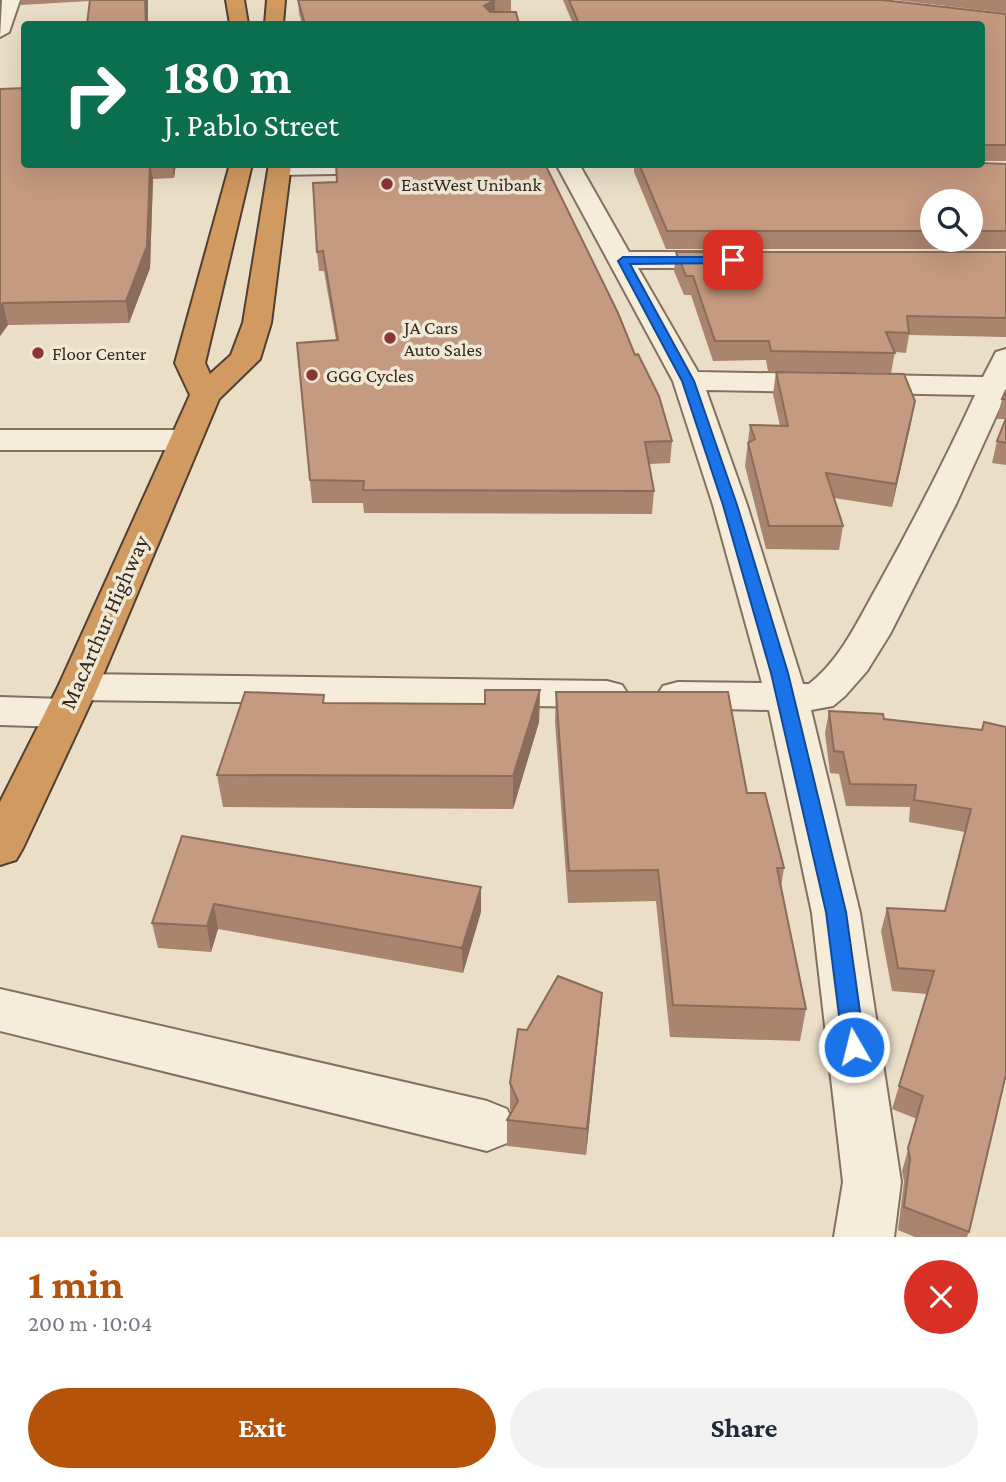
<!DOCTYPE html>
<html lang="en">
<head>
<meta charset="utf-8">
<style>
	:root { --surface:#fff; --page:#f2f2f3; --text:#1f2937; --muted:#747a83; --accent:#b45309 }
	body { margin:0; font-family:"Crimson Pro",serif; background:var(--page); color:var(--text); height:100vh; display:flex; flex-direction:column; font-size:26px; white-space:nowrap }
	* { box-sizing:border-box; margin:0 }
	p { font-size:23px; color:var(--muted) }
	.icon { flex:none; width:38px; height:38px; fill:none; stroke:currentColor; stroke-width:2; stroke-linecap:round; stroke-linejoin:round }
	.map { position:relative; height:1237px; overflow:hidden }
	.panel { display:flex; flex-direction:column; background:var(--surface); flex:1 }
	.panel>* { flex:none }
	.top-card { position:absolute; left:21px; top:21px; width:964px; height:147px; border-radius:7px; box-shadow:0 7px 28px #0002; background:#0b6e4f; color:#fff; overflow:hidden }
	.buttons { position:absolute; left:920px; top:189px; display:grid; gap:14px }
	.buttons a { display:grid; place-items:center; width:63px; height:63px; border-radius:50%; background:var(--surface); box-shadow:0 7px 28px #0002; font-size:35px }
	.pin { position:absolute; display:grid; place-items:center; width:60px; height:60px; color:#fff; margin:-30px; border-radius:14px; box-shadow:0 4px 10px #0006 }
	.me { position:absolute; width:77px; margin:-38px; rotate:352deg; stroke-linejoin:round; filter:drop-shadow(0 0 5px #0008) }
	.turn { display:flex; align-items:center; gap:24px; height:147px; padding:0 28px; font-size:32px }
	.turn .icon { width:91px; height:91px; stroke-width:2.5 }
	.turn b { display:block; font-size:49px; line-height:60px }
	.round { display:grid; place-items:center; flex:none; width:74px; height:74px; border-radius:37px; background:var(--page) }
	.head { display:flex; align-items:center; justify-content:space-between; height:119px; padding:0 28px }
	h1 { font-size:42px; font-weight:700; line-height:52px; color:var(--accent) }
	.action { display:flex; gap:14px; margin-top:auto; padding:14px 28px }
	.action a { flex:1; height:80px; border-radius:42px; background:var(--accent); color:#fff; font-size:28px; font-weight:700; line-height:80px; text-align:center }
	.action a+a { background:var(--page); color:var(--text) }
	.map>svg:first-child { display:block }
	.lines { fill:none; stroke-linecap:round; stroke-linejoin:round }
	.minor-casing { stroke:#84705e; stroke-width:4 }
	.highway-casing { stroke:#523f32; stroke-width:4 }
	.minor { fill:#f5ecd9; fill-rule:evenodd }
	.highway { fill:#d09a60; fill-rule:evenodd }
	.wall { fill:#a9846e; fill-rule:evenodd }
	.shaded-wall { fill:#896c5a }
	.building { fill:#c49a80; stroke:#896c5a; stroke-width:2 }
	.route { fill:#1a73e8; stroke:#114b97; stroke-width:2 }
	.poi-dot { fill:#8d3438; stroke:#f2e9d5; stroke-width:2.5 }
	.labels { text-anchor:middle; dominant-baseline:central; stroke-width:7; stroke-linejoin:round; paint-order:stroke }
	.far-poi-label { font-size:19px; fill:#352920; stroke:#f2e9d5; text-anchor:start }
	.street-label { font-size:23px; fill:#352920; stroke:#f2e9d5 }
</style>
</head>
<body>
<div class="map">
<svg width="1006" height="1237" viewBox="0 0 1006 1237">
	<rect width="100%" height="100%" fill="#eadec7"/>
	<g class="lines">
		<g class="minor-casing">
			<path id="minor" d="M2,0h18l-11,32 -9,5z
				M933,0h18l-18,24h-18z
				M271,164h125l1,2 -11,7 -106,2 -8,-2 -3,-5z
				M556,164h23l50,88h97l9,2 4,6 -4,6 -9,2h-88l60,104 285,5 13,-25 10,-3v45l-50,110 -66,130 -23,37 -22,25 -12,10 -22,4 49,203 41,269 -7,55h-60l9,-55 -31,-269 -43,-203 -91,-2 -15,-4 -6,-9 6,-9 15,-4 84,1 -49,-178 -40,-124zM706,390l269,5c-30,65 -63,129 -98,192 -20,35 -36,72 -68,97h-6l-56,-179z
				M0,430h185l11,3 5,7 -5,7 -11,3h-185z
				M78,674l529,7 15,4 6,9 -6,9 -15,4 -529,-7 -14,-4 -6,-9 6,-9z
				M0,697l63,2 15,4 6,10 -6,10 -15,4 -63,-2z
				M0,989l487,112 20,8 8,17 -8,17 -20,8 -487,-120z"/>
		</g>
		<g class="highway-casing">
			<path id="highway" d="M226,0h18l4,24h-18z
				M267,0h18l-2,24h-18z
				M230,164h22l-47,199 5,11 21,-19 12,-32 26,-159h22l-20,159 -11,36 -41,40 -121,288 -75,161 -7,12 -16,5v-63l58,-115 132,-292 -15,-32z"/>
		</g>
		<use href="#minor" class="minor"/>
		<use href="#highway" class="highway"/>
	</g>
	<path class="wall" d="M20,0h128v24h-61l3,-23 -69,4z
		M298,0h213v12l8,12h-217l-3,-11z
		M563,0h319l124,14v147h-24v-137h-409z
		M895,0h111v13z
		M0,89l24,75h152l-2,14 -21,1 -3,89 -21,55 -121,2 -8,11z
		M634,164h372v85h-340l-32,-77zM933,201h38v39h-38z
		M337,182l298,173 37,86 -2,22 -21,1 5,27 -2,23 -288,-1 -1,-10h-51l-15,-160 39,-3 -12,-69h-5l-2,-19z
		M676,252h330v85l-97,-2 -3,18 -11,-1 -4,21 -123,-2 -2,-11 -53,1 -22,-66h-7l-10,-24z
		M776,372l139,29 -23,106 -58,-9 9,28 -4,24 -73,-1 -21,-83 5,-41 30,1 -7,-32z
		M1006,390v75l-14,-2 5,-22 9,-22h-9l5,-20z
		M540,690l-1,32 -26,87 -290,-2 -6,-32z
		M556,692l191,101 37,75 -3,19 25,122 -6,32 -130,-4 -14,-136 -88,2 -13,-181z
		M829,711l55,8 98,11 -13,502 -2,5h-52l-17,-7 6,-48 -2,-11 15,-52 -25,-10 35,-115 -35,-3 -11,-60 6,-23 58,3 20,-79 -56,-10 1,-15 -64,-1 -7,-32 -9,-1 -5,-40z
		M182,836l299,76 -18,61 -245,-44 -7,23 -53,-4 -6,-25z
		M602,993l-2,26 -14,136 -79,-9v-26l4,-8 -1,-4v-25l17,-53z"/>
	<path class="shaded-wall" d="M145,0h3v24h-2z
		M495,0v14l-11,7v-15z
		M150,164l3,15 -3,89 -21,55 -3,-22z
		M172,164h4l-2,14z
		M3,303l5,22 -8,11v-29z
		M915,401l-4,22 -19,84 4,-23z
		M540,690l-1,32 -26,87v-33z
		M481,887v25l-18,61 -1,-25z
		M214,904l4,25 -7,23 -4,-26z
		M602,993l-2,26 -14,136 1,-26z"/>
	<path class="building" d="M90,0h55l1,24h-59z
		M298,0h196l-10,6 6,6h26l3,12h-214z
		M569,0h313l124,14v131h-24v-121h-403z
		M24,88v76h126l-3,82 -21,55 -123,2 -3,4v-218z
		M982,163l24,1v67h-35v-30h-38v30h-266l-28,-67h343z
		M336,164h209l73,149 17,42 3,-1 21,42 13,45 -27,1 9,49 -291,-1 1,-9 -54,-1 -13,-137 41,-3 -15,-89 -6,1 -4,-69 24,-1z
		M676,252h330v66l-99,-2 2,17 -23,-1 9,21 -124,-2 -2,-10h-54l-22,-65h-7z
		M776,372l128,2 11,27 -19,83 -70,-11 17,53h-74l-21,-83 7,-4 -5,-14 38,1z
		M1006,390v9h-4z
		M1006,418v25l-9,-2z
		M485,690h55l-27,86 -296,-1 28,-83 79,3 -1,8 162,1z
		M556,692h172l19,101h18l19,75h-7l29,141 -133,-4 -15,-135 -89,1z
		M829,711l54,3 1,5 98,11 2,-8 22,5v347l-37,158 -65,-25 6,-48 -2,-11 15,-52 -24,-10 35,-115 -36,-3 -11,-60 58,3 26,-102 -57,-9 2,-15 -66,-1 -7,-32 -9,-1z
		M182,836l299,51 -19,61 -248,-44 -7,22 -55,-3z
		M558,976l44,17 -15,136 -80,-9 11,-19 -8,-18 8,-54 9,1z"/>
	<path class="route" d="M733,257l4,1v5l-107,1 64,117 43,124 51,168 58,239 19,135 -3,7 -8,2 -8,-2 -3,-7 -17,-135 -55,-239 -48,-168 -41,-124 -64,-120 5,-4z"/>
	<g class="poi-dot">
		<circle cx="387" cy="184" r="7"/>
		<circle cx="390" cy="338" r="7"/>
		<circle cx="38" cy="353" r="7"/>
		<circle cx="312" cy="375" r="7"/>
	</g>
	<g class="labels">
		<g class="far-poi-label">
			<text x="401" y="184">EastWest Unibank</text>
			<text x="404" y="327">JA Cars<tspan x="404" dy="22">Auto Sales</tspan></text>
			<text x="52" y="353">Floor Center</text>
			<text x="326" y="375">GGG Cycles</text>
		</g>
		<g class="street-label">
			<text transform="translate(104 622) rotate(-66)">MacArthur Highway</text>
		</g>
	</g>
</svg>
<div class="buttons">
<a><svg class="icon" aria-label="search" viewBox="0 0 24 24"><circle cx="10" cy="10" r="6"/><path d="M15 15l6 6"/></svg></a>
</div>
<div class="pin" style="left:733px;top:260px;background:#d93025"><svg class="icon" aria-label="arrive" viewBox="0 0 24 24"><path d="M6 21V4h12l-3 4 3 4H6"/></svg></div>
<svg class="me" style="left:854px;top:1047px" viewBox="-20 -20 40 40"><circle r="17" fill="#1a73e8" stroke="#fff" stroke-width="3"/><path d="M0-11L8 9 0 5-8 9z" fill="#fff"/></svg>
<div class="top-card">
<div class="turn"><svg class="icon" aria-label="right" viewBox="0 0 24 24"><path d="M7 20v-9h11M14 6l5 5-5 5"/></svg><div><b>180 m</b>J. Pablo Street</div></div>
</div>
</div>
<section class="panel">
<div class="head"><div><h1>1 min</h1><p>200 m · 10:04</p></div><a class="round" style="background:#d93025;color:#fff"><svg class="icon" aria-label="close" viewBox="0 0 24 24"><path d="M6 6l12 12M18 6L6 18"/></svg></a></div>
<div class="action"><a>Exit</a><a>Share</a></div>
</section>
</body>
</html>
